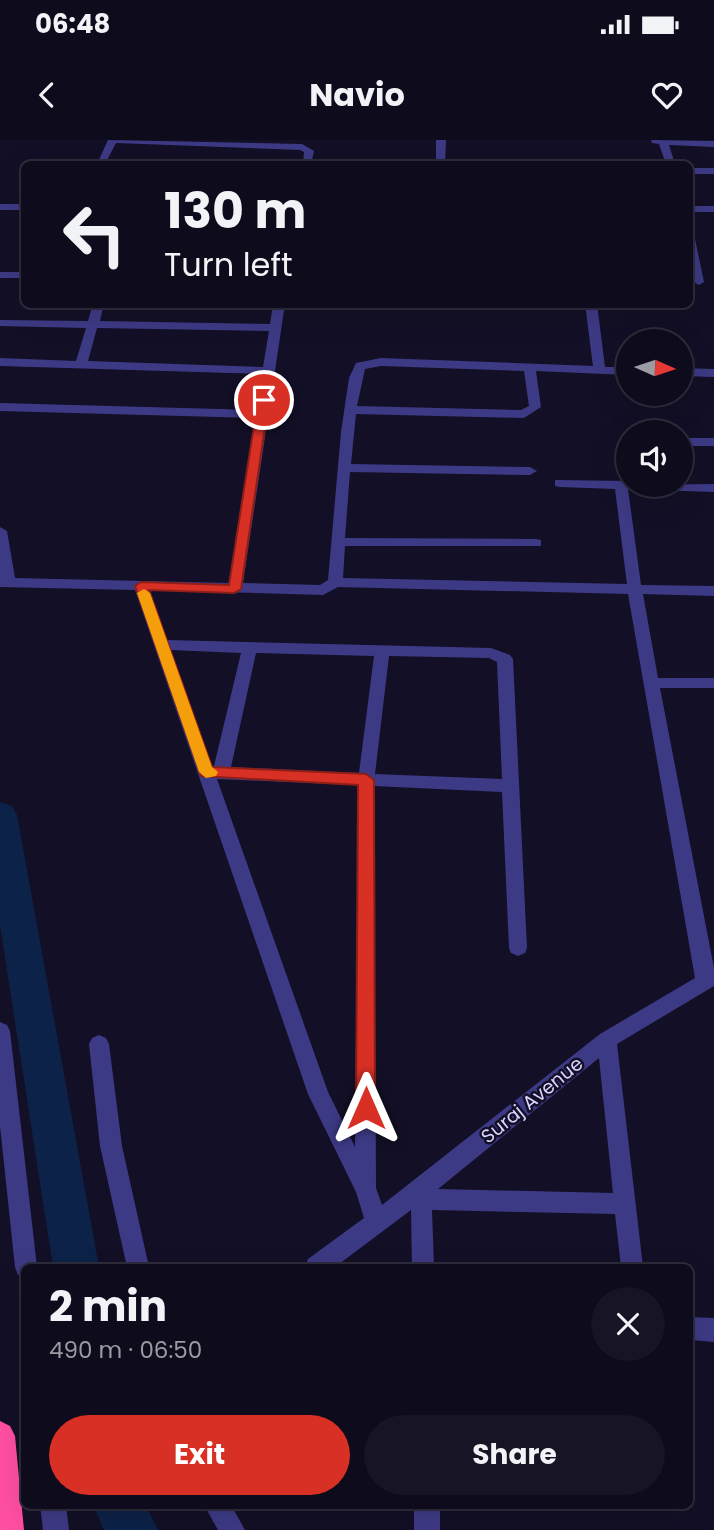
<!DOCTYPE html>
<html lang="en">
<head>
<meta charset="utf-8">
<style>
	:root { --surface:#0e0b1c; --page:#171425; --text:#f1f3f6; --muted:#9b9ba3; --line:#2e2b3b; --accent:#d93025 }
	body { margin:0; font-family:Poppins,sans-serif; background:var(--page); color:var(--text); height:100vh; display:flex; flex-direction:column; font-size:26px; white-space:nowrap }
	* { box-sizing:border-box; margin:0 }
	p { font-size:23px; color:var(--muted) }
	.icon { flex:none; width:38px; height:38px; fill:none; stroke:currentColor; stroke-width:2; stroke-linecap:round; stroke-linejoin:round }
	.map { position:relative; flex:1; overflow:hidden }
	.drawer { position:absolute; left:21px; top:1124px; width:672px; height:245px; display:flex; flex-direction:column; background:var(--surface); border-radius:10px; box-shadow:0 7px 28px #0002,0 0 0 2px var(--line) }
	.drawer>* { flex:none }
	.top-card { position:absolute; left:21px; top:21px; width:672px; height:147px; border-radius:10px; box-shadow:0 7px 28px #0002,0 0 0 2px var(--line); background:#0e0b1c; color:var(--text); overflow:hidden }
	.needle { width:46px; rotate:93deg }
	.tools { position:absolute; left:616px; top:189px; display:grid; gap:14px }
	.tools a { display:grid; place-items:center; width:77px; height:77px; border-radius:50%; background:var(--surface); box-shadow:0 7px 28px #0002,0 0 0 2px var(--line); font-size:35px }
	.pin { position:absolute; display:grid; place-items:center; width:60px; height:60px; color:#fff; margin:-30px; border:4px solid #fff; border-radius:50%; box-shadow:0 2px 7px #0007 }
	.me { position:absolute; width:77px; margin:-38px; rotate:0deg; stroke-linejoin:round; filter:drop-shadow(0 0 5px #0008) }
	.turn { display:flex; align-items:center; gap:24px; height:147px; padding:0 28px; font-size:32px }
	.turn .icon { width:91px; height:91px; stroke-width:2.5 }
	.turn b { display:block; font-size:49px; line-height:60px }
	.round { display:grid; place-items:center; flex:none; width:74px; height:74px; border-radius:37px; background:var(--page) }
	.head { display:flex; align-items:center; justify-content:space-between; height:119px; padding:0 28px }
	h1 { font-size:42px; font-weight:700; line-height:52px }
	.primary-button { display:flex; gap:14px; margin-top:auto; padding:14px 28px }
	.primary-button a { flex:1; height:80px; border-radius:42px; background:var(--accent); color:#fff; font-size:28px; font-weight:700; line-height:80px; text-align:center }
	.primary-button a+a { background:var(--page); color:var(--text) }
	.status { display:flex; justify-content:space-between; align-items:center; height:49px; padding:0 35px; background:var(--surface); direction:ltr }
	.status svg { height:19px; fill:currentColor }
	header { display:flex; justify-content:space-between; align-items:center; height:91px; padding:0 28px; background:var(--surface); font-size:32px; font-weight:700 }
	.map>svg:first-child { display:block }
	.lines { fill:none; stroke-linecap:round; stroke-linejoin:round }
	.river { fill:#0c2248; fill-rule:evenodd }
	.minor { fill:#3d3a85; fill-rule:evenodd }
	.highway { fill:#ff4fa3; fill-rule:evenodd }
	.route { fill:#d93025; stroke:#8d1f18; stroke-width:2 }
	.slow { fill:#f59e0b }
	.labels { text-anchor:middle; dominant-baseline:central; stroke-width:5; stroke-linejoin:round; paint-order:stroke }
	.street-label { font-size:19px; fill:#d9d4ff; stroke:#130f26 }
</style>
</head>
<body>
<div class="status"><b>06:48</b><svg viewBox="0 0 49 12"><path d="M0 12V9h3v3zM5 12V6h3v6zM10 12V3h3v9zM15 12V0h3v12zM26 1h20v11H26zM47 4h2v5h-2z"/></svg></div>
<header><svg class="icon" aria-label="back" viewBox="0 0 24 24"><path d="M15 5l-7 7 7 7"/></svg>Navio<svg class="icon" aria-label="heart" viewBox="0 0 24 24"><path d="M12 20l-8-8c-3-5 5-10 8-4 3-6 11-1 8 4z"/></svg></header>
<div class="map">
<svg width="714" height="1390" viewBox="0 0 714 1390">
	<rect width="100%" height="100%" fill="#130f26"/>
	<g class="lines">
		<path class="river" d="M0,662l12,4 5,9 82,452h-46l-53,-342z
			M93,1365h53l12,25h-54z"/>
		<path class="minor" d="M108,0l194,4 12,7 -3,13h-8l1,-12 -4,-2 -184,-7 -11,21h-8z
			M436,0h10l-1,24h-9z
			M651,0l63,1v6l-45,-2 6,19h-9l-7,-20 -7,-1z
			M690,28h24v6h-24z
			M0,64h24v6h-24z
			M690,66h24v6h-24z
			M690,96l5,3 9,43 -5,3 -5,-3 -4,-20z
			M0,132h24v6h-24z
			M93,164h11l-4,17 170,3 3,-20h12l-42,279 77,2 8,-5 13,-148 8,-54 7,-15 25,-5 212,8 -8,-62h12l8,63h23v8l-92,-4 5,36 -17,11 -168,-4 -5,50 179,3 7,4 -7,4 -180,-3 -5,66 191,1 5,1v6h-196l-2,32 284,6 -12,-95 -55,-2 -5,-1v-6l73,1v4l86,-1v8l-86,-3 13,96 73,1v10l-71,-2 15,84h56v10h-54l54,280v18l-97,58 26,223h-22l-6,-53 -183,-4 2,57h-22l-1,-57 -76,57h-30l3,-8 56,-41 -8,-26 -48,-98 -173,-504 -135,-3v-60l7,4 8,47 214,5 26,-165 -255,-7v-8l256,7 5,-36 -261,-8v-8l76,3 10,-33 -86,-2v-6l88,1zM97,188l172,3 -6,36 -175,-6zM381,226l143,5 5,35 -8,4 -164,-4 8,-37zM338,447l290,7 67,384 -95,56 -218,171 -6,-17 -2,-402 128,6 7,156 2,5 7,3 7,-3 2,-5 -14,-289 -3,-4 -19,-7 -324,-8 -17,-50 173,5zM171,510l70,3 -27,113h-2zM256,513l118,3 -15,117 -128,-6zM389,516l100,2 8,4 5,117 -127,-5zM217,639l141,6 -3,362 -27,-55zM599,918l14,135 -175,-4z
			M681,228l33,1v8l-33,-1z
			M681,298h33v8h-33z
			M0,882l7,3 3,6 27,236h-13v11l-6,-3 -3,-8 -15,-141z
			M99,895l7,3 3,6 13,102 27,121h-22l-27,-121 -11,-102 3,-6z
			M690,1177l24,1v24l-24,-2z
			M40,1365h26l3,25h-26z
			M204,1365h27l14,25h-27z
			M414,1365h26v25h-26z"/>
		<path class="highway" d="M0,1281l10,5 5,10 9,94h-24z"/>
	</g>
	<path class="route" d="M264,257l5,3 -28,189 -7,4 -85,-3 63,177 154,7 8,6 1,328 -3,6 -6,2 -7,-2 -3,-6 2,-323 -157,-9 -66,-190 6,-4 88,3 29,-185z"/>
	<path class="slow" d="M144,449l6,4 62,174 6,5 -2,4 -10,2 -7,-6 -62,-179z"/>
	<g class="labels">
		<g class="street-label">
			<text transform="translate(532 960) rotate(-39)">Suraj Avenue</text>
		</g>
	</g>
</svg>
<div class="tools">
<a><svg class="needle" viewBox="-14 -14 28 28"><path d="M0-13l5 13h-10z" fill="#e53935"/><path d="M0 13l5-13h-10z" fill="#9b9ba3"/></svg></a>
<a><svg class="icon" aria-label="sound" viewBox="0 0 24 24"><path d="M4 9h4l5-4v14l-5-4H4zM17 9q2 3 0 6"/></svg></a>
</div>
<div class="pin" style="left:264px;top:260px;background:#d93025"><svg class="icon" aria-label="arrive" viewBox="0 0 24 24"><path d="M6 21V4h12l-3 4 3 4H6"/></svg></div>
<svg class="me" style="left:366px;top:968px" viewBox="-20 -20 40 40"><path d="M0-17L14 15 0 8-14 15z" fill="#d93025" stroke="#fff" stroke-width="4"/></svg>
<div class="top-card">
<div class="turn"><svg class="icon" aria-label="left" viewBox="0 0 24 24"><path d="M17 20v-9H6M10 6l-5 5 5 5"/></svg><div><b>130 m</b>Turn left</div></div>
</div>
<section class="drawer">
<div class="head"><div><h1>2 min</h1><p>490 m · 06:50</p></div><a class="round"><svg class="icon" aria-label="close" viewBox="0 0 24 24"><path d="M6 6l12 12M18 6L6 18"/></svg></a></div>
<div class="primary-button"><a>Exit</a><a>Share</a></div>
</section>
</div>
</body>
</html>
